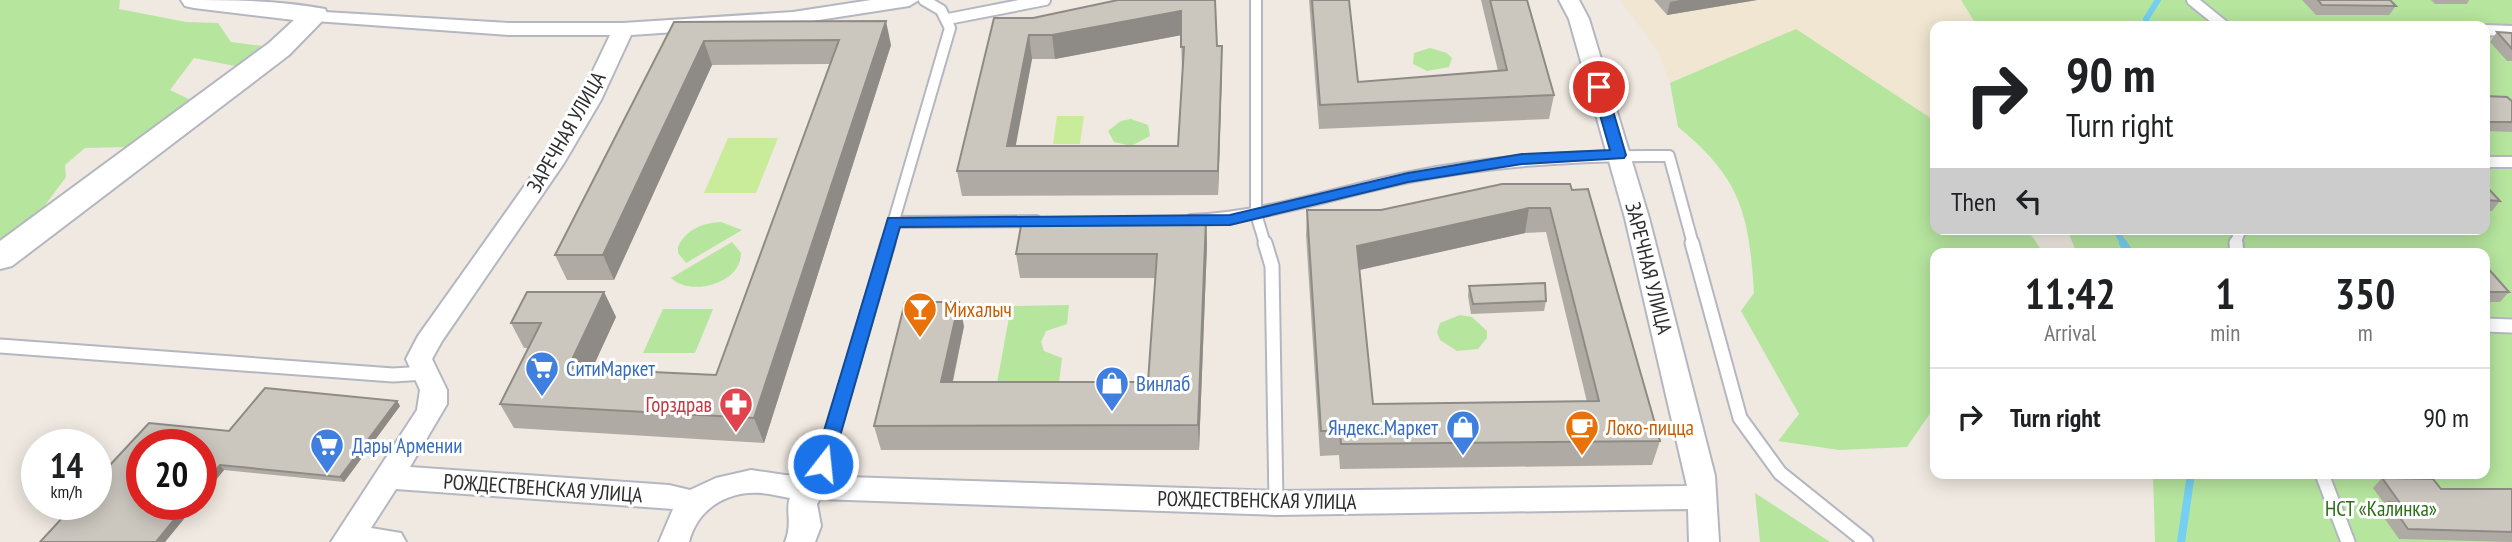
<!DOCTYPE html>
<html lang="en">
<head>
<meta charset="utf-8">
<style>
	:root { --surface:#fff; --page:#f6f6f6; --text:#202124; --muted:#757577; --line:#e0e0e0 }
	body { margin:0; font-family:"PT Sans Narrow",sans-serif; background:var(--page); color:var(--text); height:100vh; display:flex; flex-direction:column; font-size:26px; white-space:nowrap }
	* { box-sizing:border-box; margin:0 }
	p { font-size:23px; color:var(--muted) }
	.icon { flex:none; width:38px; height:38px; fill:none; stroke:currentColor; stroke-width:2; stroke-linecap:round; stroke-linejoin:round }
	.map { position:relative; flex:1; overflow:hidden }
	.side { position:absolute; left:1930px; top:248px; width:560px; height:231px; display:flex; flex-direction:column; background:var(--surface); border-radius:14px; box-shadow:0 4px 18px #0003 }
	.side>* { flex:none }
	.banner { position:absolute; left:1930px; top:21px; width:560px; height:214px; border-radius:14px; box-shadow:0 4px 18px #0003; background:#fff; color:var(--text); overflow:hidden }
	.speed { position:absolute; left:21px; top:429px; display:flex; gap:14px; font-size:35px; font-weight:700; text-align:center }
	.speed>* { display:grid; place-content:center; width:91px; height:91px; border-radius:50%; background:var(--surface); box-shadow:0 4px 18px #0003; line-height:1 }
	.speed small { font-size:18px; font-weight:400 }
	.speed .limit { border:10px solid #d22; background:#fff; color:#111 }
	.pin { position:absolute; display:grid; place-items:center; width:60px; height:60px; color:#fff; margin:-30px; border:4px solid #fff; border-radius:50%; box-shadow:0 2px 7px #0007 }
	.me { position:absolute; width:77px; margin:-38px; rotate:16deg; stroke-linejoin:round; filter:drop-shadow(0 0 5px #0008) }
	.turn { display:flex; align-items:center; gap:24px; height:147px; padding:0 21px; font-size:32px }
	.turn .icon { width:91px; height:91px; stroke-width:2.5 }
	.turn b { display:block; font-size:49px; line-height:60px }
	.then { display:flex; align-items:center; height:66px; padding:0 21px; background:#0003; gap:14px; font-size:26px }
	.eta { display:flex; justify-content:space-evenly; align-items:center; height:119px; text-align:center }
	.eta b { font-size:42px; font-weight:800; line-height:49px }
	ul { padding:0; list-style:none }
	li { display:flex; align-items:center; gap:21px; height:98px; padding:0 21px; border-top:2px solid var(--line) }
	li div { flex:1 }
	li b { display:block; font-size:26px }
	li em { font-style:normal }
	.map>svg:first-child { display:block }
	.education { fill:#f0e6d1 }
	.green { fill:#b6e59e }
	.pitch { fill:#c9ec9a }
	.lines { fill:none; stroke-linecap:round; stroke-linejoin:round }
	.stream-far1 { stroke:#75cff0; stroke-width:6 }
	.stream { stroke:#75cff0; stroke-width:8 }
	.lane-far1-casing { stroke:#b4b7c1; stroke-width:14 }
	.lane-casing { stroke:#b4b7c1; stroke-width:17 }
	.street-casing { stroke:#b4b7c1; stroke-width:4 }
	.secondary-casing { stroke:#b4b7c1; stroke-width:4 }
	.lane-far1 { stroke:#fff; stroke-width:10 }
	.lane { stroke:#fff; stroke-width:13 }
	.street { fill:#fff; fill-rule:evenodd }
	.secondary { fill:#fff; fill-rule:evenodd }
	.wall { fill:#afaba4; fill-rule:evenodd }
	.shaded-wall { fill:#8e8b86 }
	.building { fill:#cbc7bf; stroke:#8e8b86; stroke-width:2; fill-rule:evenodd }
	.route { fill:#1a73e8; stroke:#114b97; stroke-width:2 }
	.labels { text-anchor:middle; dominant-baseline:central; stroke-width:6; stroke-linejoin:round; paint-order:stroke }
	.street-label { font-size:21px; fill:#2e2e2e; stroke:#fff }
	.food-label { font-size:21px; fill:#c56008; stroke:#fff; text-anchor:start }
	.shop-label { font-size:21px; fill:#366cbe; stroke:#fff; text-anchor:start }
	.health-label { font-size:21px; fill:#be3a42; stroke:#fff; text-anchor:end }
	.park-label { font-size:21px; fill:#2c6e1b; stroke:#fff }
</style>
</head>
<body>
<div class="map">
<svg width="2512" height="542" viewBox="0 0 2512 542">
	<rect width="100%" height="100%" fill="#efe9e1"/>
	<path class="education" d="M1620,0h341l16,26h-41l-1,95 -139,-92 -126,54 -12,-32z"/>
	<path class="green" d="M0,0h120l-1,9 67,13 32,1 13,19 32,4 -2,6 -21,15 -46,-9 -24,32 21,10 -2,6 -34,27 -27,14 -43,1 -20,17 1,12 -26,35 -40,30z
		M1961,0h551v542h-357l-2,-68h332v-220h-408l-10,-25h418v-203h-508z
		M1796,29l139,92 1,108h91l17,25h-108l-1,145 -4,13 -24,35 -68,3 -61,-9 21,-27 -58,-103 13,-18c-5,-79 -13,-115 -76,-166l-8,-44z
		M1430,48l17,5 5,5 -3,9 -22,4 -14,-7 1,-11z
		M1131,119l17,6 2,11 -19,10 -17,-4 -6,-11 13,-10z
		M721,222l21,8 -56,33 -8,-10v-6c8,-18 25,-24 43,-25z
		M732,242l9,11c0,31 -50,44 -70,25z
		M1069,305l-2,19 -21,7 -5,11 3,9 18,7 -3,25h-62l14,-77z
		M663,309h50l-18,44h-52z
		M1460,315l12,2 15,14v7l-9,11 -21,2 -17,-11 -3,-8 3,-9z
		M1755,493l75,49h-70z"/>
	<path class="pitch" d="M1057,116h27l-4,28h-27z
		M728,138h50l-22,55h-52z"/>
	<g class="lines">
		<path class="stream-far1" d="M2147,26l-1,-7 12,-19
			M2115,229l9,15"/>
		<path class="stream" d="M2123,243l7,11
			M2181,542l10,-68"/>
		<g class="lane-far1-casing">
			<path id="lane-far1" d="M1256,0v214l9,30
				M2192,0l32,26
				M948,19l97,-19
				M2485,30l26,1
				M2485,162h27
				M1191,220c76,-3 145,-28 219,-43 85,-17 172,-22 259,-21l24,88
				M893,222l143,-1
				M887,244l63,-216 -9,-18 -17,-10
				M2235,244l6,-15"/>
		</g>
		<g class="lane-casing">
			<path id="lane" d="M1265,243l7,23 4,237
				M1692,243l48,175 40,55 86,69
				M2236,243l1,11
				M2485,325l27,1
				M0,346l393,29 32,-2
				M2322,474l26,68
				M812,487l11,-22 65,-222"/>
		</g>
		<g class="street-casing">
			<path id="street" d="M871,0h48l-10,6 -116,18 -162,11 -30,65 -37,63 -122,178 -10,18 15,31v14l-37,63 259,18 21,5 26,-12 35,-8 34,5 491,16 411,-5 -62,-268 -56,-199 -10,-19h20l10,19 60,199 66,258 4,66h-30l-1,-33 -412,6 -456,-16 -3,5 4,22 -6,16h-30c8,-19 0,-32 5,-44 -7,-1 -14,-3 -21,-4 -37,-6 -71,12 -80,48h-30l14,-33 -277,-20 -25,39 30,5 5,9h-75l86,-132 3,-20 -14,-31 12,-23 125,-176 36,-60 31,-65h-101l-194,-14 -10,-6 3,-4 201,12h114l170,-11z"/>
		</g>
		<g class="secondary-casing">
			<path id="secondary" d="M181,0c48,0 97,0 144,9l3,6 -39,40 -277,211 -12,3v-28l269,-198 25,-23 -100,-12 -9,-2z"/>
		</g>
		<use href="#lane-far1" class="lane-far1"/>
		<use href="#lane" class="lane"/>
		<use href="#street" class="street"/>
		<use href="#secondary" class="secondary"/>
	</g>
	<path class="wall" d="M1118,0l99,46h5v24l-4,125 -256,1 -5,-25 76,-153zM1181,35l1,36 -4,75h-163l17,-87h23z
		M1309,0h40l9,82 140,-11 -17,-71h46l27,95 -5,24 -230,10z
		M1654,0h103l-90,15z
		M2302,0h88l6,6 -7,9h-73z
		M2431,0h38l-2,4h-32z
		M674,22l217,23 -127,398 -250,-15 -14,-24 28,-56h-4l-13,-25 93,-31 12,25 -24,52 124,6 114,-311 -118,1 -98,215h-47l-12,-25z
		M2497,32l15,1v28h-5l-17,-19z
		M2485,96l27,5v31l-27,-1z
		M1570,184l90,257 -8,24 -312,4 -1,-14 -19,1 -14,-221 1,-25h74zM1546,232l41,170 -214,2 -14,-134 166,-37z
		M2485,185l15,16 -8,10h-7z
		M1206,219l1,25 -8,206h-318l-7,-24 90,-100 -11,56h195l7,-104h-135l-4,-24z
		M2326,229h38l-2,3 -34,-1z
		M2485,265l24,27 -9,10h-15z
		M1469,286l77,15 -2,10 -73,3 -3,-18z
		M265,388l132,13 3,5 -56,76 -120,-12 -23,28v-54h-59v60h54l-31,38h-125l35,-38h21v-24l53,-57 80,8z
		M2382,478l59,11h71v53l-113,-3 -19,-27 6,-6 -13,-18z"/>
	<path class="shaded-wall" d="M1680,0h77l-90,15 3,-13z
		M1181,11l1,24 -127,24 -3,-24z
		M886,21l5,24 -127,398 -10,-25z
		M1029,35l3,24 -21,112 -4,-25z
		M704,41l8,24 -98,215 -11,-25z
		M1222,46v24l-4,125v-24z
		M1529,208l-4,25 -170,38 2,-25z
		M1206,219l1,25 -8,206 -1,-25z
		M604,292l12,25 -35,76 -13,-25z
		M959,302l5,24 -17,81 -6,-25z
		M397,401l3,5 -56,76 -4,-5z
		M220,465l4,5 -23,28v-11z
		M187,504h9l-31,38h-9z"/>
	<path class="building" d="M1118,0h97l2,46h5l-4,125h-261l37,-153h39zM1181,11v36h3l-6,99h-171l22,-111h23z
		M1312,0h37l9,82 149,-12 -17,-70h37l27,95 -234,10z
		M2318,0h72l6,6 -74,-1z
		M886,21l-132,397 -254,-14 41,-81h-30l16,-31h77l-36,76 148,7 123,-335 -135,1 -101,214h-48l119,-233z
		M2497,32l15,1v16z
		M2485,96l22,1 5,4v21h-27z
		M1502,184h68l2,6 16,-1 72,252 -319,3 -1,-13h-19l-14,-221h74zM1529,208h21l49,193 -226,3 -16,-158z
		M2485,185l15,16 -15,-1z
		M1206,219l-8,206 -324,1 31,-124h54l-18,80h207l9,-128h-141l6,-34z
		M2485,265l24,27h-24z
		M1545,283l1,18 -73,3 -4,-18z
		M265,388l132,13 -57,76 -120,-12 -19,22v-43h-59v60h45l-31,38h-116l35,-38h21v-24l53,-57 80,8z
		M2382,478l51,1 8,10h71v43l-104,-3 -19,-27 11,1z"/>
	<path class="route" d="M1599,83l7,4 20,68 -2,3 -102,6 -114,18 -178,43 -330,2 -68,237 -9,8 -9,-8 74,-246 342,-3 178,-42 114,-19 88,-4 -18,-63z"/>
	<defs>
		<g id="bar-pin" transform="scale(1.75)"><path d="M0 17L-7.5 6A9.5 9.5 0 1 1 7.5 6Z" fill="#e8710a" stroke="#fff"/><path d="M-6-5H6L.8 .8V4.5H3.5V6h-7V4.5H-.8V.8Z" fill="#fff"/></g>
		<g id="supermarket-pin" transform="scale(1.75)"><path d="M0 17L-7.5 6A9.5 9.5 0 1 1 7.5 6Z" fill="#3f7fe0" stroke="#fff"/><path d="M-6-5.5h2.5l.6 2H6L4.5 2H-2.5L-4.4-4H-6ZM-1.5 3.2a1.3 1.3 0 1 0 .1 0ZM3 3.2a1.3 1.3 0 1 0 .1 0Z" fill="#fff"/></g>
		<g id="shop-pin" transform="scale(1.75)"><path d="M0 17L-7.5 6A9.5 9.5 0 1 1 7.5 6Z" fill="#3f7fe0" stroke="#fff"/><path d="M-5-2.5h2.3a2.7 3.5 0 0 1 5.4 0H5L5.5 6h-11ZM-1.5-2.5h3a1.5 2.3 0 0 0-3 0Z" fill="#fff"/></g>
		<g id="pharmacy-pin" transform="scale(1.75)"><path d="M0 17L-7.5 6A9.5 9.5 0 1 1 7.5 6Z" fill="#e0444e" stroke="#fff"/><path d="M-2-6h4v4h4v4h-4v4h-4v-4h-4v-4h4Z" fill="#fff"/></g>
		<g id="cafe-pin" transform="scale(1.75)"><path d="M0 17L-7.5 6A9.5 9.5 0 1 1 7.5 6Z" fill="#e8710a" stroke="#fff"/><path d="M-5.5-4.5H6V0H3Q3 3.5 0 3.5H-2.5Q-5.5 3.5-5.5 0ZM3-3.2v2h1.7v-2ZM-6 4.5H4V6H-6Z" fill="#fff"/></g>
	</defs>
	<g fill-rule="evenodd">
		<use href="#bar-pin" x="920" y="309"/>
		<use href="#supermarket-pin" x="542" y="368"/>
		<use href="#shop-pin" x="1112" y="383"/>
		<use href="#pharmacy-pin" x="736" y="404"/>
		<use href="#shop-pin" x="1463" y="427"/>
		<use href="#cafe-pin" x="1582" y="427"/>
		<use href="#supermarket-pin" x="327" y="445"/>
	</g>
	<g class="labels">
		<g class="street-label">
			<text transform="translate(566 132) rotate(-60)">ЗАРЕЧНАЯ УЛИЦА</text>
			<text transform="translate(1649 268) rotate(76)">ЗАРЕЧНАЯ УЛИЦА</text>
			<text transform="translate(543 488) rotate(4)">РОЖДЕСТВЕНСКАЯ УЛИЦА</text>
			<text transform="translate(1257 500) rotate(1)">РОЖДЕСТВЕНСКАЯ УЛИЦА</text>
		</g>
		<g class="food-label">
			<text x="944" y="309">Михалыч</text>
			<text x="1606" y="427">Локо-пицца</text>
		</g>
		<g class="shop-label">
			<text x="566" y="368">СитиМаркет</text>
			<text x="1136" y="383">Винлаб</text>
			<text x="1438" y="427" text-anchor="end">Яндекс.Маркет</text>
			<text x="352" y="445">Дары Армении</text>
		</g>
		<g class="health-label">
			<text x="712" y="404">Горздрав</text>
		</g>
		<g class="park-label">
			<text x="2381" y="508">НСТ «Калинка»</text>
		</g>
	</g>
</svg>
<div class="speed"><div>14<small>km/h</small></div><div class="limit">20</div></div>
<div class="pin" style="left:1599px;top:87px;background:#d93025"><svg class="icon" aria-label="arrive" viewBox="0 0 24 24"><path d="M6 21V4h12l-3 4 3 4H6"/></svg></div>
<svg class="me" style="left:823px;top:464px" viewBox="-20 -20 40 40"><circle r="17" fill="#1a73e8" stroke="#fff" stroke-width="3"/><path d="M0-11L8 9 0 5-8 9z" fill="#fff"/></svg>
<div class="banner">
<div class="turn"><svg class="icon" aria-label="right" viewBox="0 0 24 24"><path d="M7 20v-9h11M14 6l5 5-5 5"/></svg><div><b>90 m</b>Turn right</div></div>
<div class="then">Then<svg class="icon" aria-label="left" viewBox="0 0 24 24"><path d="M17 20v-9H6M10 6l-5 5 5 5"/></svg></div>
</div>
<section class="side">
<div class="eta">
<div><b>11:42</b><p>Arrival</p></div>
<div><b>1</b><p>min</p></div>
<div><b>350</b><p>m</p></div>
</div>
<ul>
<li><svg class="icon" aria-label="right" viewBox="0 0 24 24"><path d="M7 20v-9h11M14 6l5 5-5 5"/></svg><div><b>Turn right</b></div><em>90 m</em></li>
</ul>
</section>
</div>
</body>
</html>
